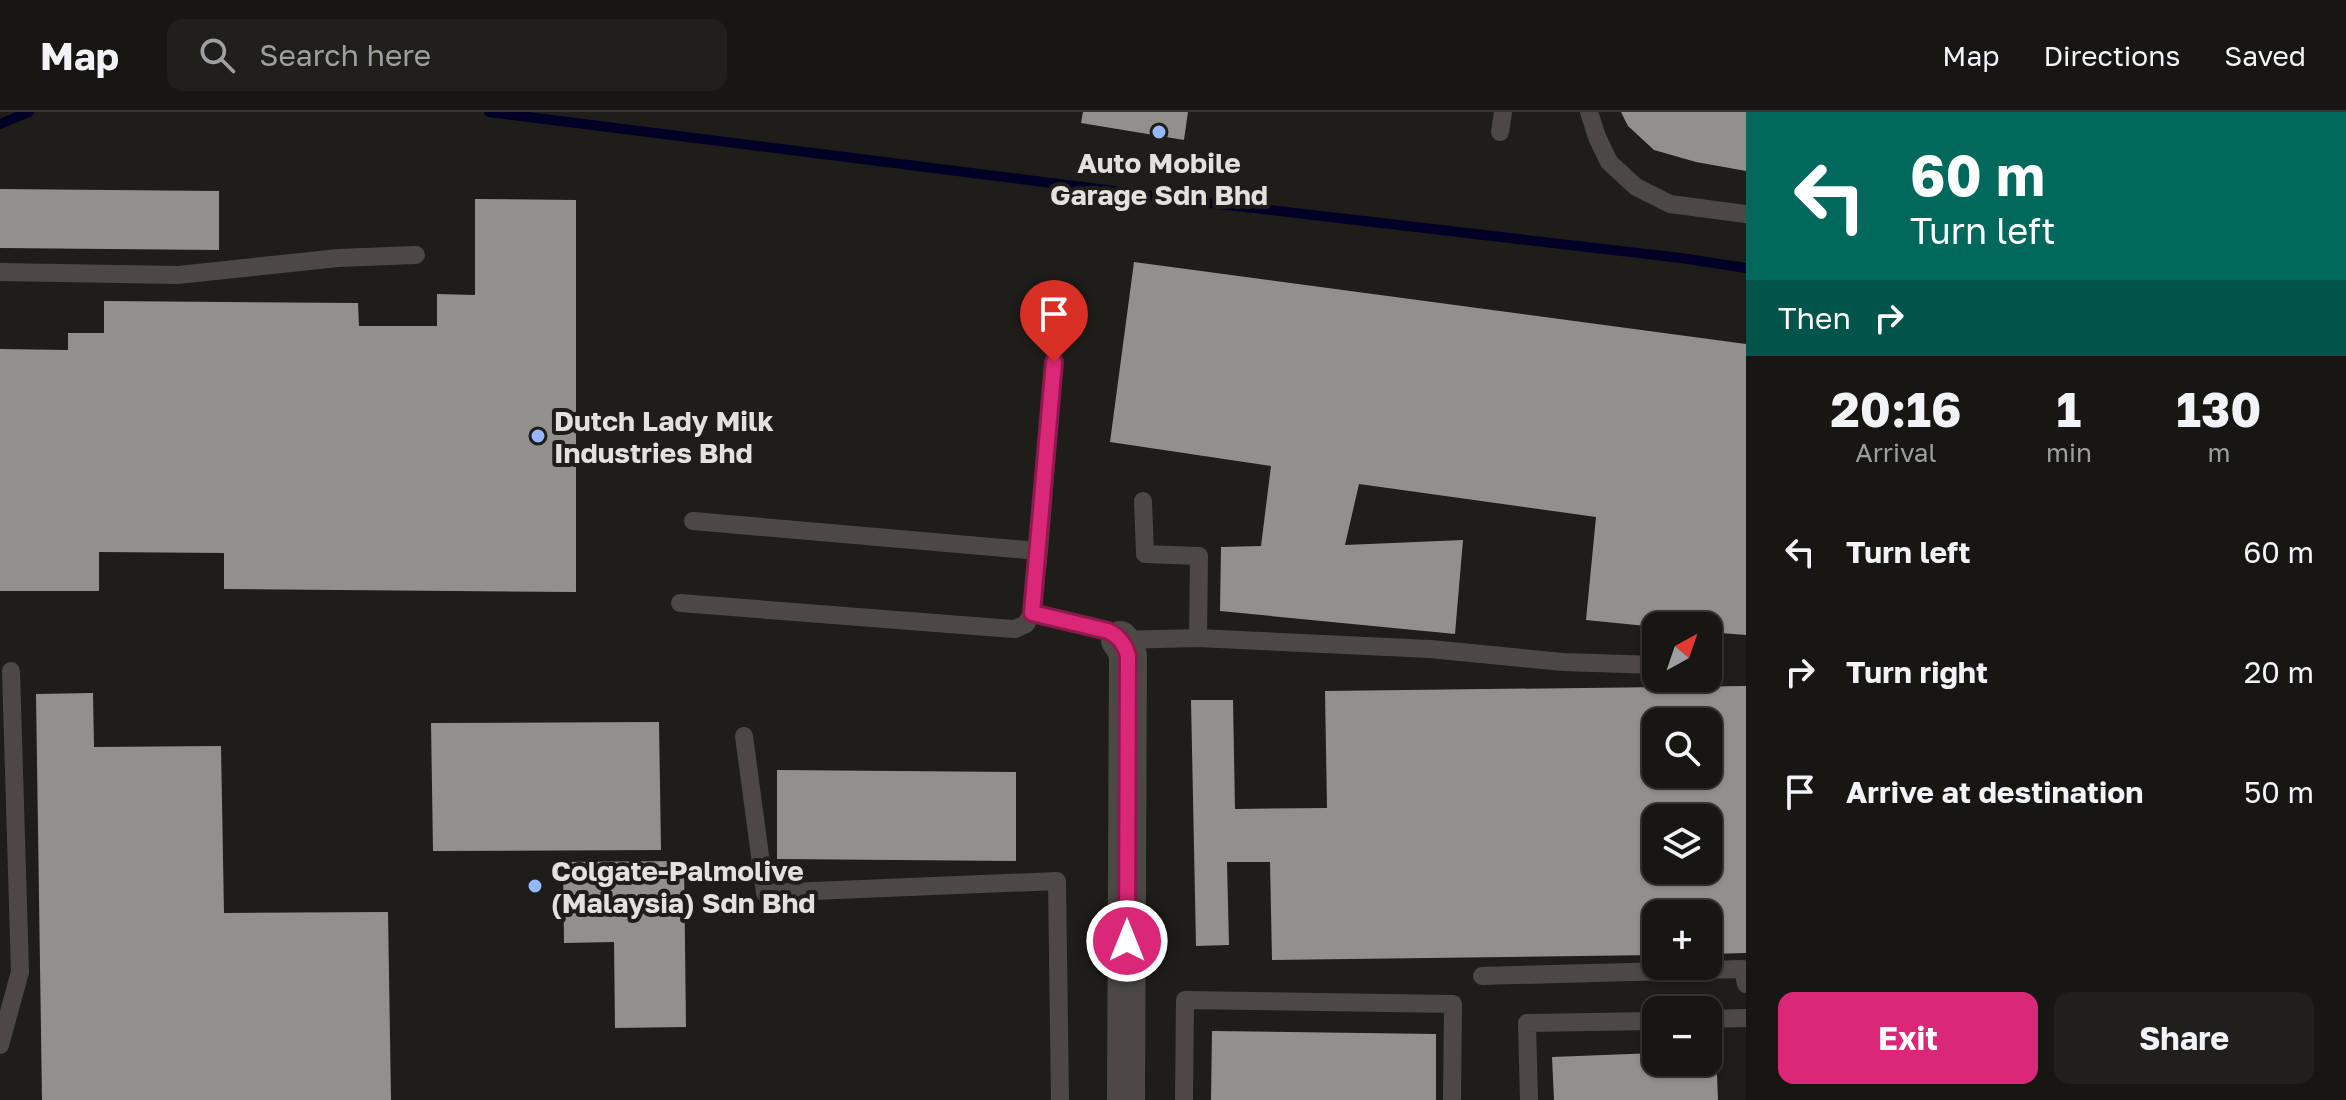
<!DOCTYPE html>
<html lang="en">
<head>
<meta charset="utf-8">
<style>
	:root { --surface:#171613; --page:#201f1c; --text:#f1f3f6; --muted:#9e9fa0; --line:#363533; --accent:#db2777 }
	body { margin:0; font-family:"Golos Text",sans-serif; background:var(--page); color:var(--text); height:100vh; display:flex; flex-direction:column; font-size:30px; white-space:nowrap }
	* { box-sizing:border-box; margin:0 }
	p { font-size:26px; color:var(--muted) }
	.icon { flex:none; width:44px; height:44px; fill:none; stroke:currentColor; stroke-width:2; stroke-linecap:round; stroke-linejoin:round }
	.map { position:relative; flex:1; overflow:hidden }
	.drawer { display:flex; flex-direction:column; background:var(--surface); width:600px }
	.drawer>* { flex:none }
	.hud { background:#00695c; color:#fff; overflow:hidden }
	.needle { width:52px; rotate:40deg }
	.controls { position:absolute; left:1642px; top:500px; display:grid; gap:16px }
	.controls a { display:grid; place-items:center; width:80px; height:80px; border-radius:16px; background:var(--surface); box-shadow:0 2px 6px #0004,0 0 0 2px var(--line); font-size:40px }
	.pin { position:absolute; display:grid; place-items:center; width:68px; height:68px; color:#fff; margin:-82px -34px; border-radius:50% 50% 50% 0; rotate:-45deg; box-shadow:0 0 8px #0007 }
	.pin .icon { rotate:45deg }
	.me { position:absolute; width:88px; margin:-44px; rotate:0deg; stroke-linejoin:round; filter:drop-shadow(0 0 6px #0008) }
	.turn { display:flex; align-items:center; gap:28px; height:168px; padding:0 32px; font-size:36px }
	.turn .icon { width:104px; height:104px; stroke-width:2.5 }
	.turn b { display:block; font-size:56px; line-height:68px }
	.then { display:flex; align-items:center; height:76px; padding:0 32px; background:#0003; gap:16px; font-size:30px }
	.eta { display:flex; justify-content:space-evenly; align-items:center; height:136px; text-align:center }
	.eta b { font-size:48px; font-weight:700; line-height:56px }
	.action { display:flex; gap:16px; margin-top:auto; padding:16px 32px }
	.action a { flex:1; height:92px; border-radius:16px; background:var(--accent); color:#fff; font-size:32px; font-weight:700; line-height:92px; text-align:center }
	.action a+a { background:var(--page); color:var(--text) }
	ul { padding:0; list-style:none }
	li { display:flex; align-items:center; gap:24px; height:120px; padding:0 32px }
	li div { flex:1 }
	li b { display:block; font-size:30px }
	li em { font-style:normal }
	header { display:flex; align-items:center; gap:48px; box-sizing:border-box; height:112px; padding:0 40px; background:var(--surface); border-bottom:2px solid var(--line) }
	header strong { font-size:38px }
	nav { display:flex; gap:44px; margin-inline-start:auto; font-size:28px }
	.search { width:560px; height:72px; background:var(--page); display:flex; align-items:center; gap:20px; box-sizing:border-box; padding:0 28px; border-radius:16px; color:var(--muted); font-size:30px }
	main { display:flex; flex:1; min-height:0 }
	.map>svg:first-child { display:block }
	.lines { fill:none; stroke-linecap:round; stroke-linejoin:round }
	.stream { stroke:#000027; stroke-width:10 }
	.building { fill:#92908b; fill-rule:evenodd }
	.service { stroke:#4c4945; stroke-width:18 }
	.minor { stroke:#4c4945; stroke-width:38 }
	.route-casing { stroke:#8e194d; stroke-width:20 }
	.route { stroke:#db2777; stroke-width:14 }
	.poi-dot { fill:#94b7fd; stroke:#1f1d19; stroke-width:3 }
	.labels { text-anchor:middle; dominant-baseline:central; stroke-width:8; stroke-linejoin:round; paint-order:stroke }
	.poi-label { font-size:28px; font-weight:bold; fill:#e3e1de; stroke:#1f1d19; text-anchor:start }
</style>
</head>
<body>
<header>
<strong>Map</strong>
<div class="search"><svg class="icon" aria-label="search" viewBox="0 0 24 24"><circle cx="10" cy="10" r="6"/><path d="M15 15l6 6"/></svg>Search here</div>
<nav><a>Map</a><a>Directions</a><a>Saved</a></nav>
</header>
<main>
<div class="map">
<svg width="1746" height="988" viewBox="0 0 1746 988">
	<rect width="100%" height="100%" fill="#1f1d19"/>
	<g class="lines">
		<path class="stream" d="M489,0l721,91 471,55 65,10
			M0,12l29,-12"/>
	</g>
	<path class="building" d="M1083,0h105l-4,28 -103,-17z
		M1621,0h125v59l-50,-9 -42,-12 -26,-24z
		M0,77l219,2v59l-219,-2z
		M475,87l101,1v392l-352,-3v-36l-125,-1v39h-99v-242l68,1v-17h36v-32l254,2 1,23h78v-32l38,1z
		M1134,150l612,82v291l-38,-3v-6l-52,1 -70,-7 10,-103 -237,-33 -14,61 118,-5 -8,94 -235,-23 1,-64 40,-1 10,-80 -161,-24z
		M1746,574v267l-38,1v-40h-52v41l-384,5 -2,-98h-43l2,83 -33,1 -5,-246h42l2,109 92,-1 -2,-117zM1656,610h52v52h-52zM1656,706h52v52h-52z
		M93,581l1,54 127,-1 3,167 164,-1 3,188h-349l-6,-406z
		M659,610l2,128 -228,1 -2,-128z
		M777,658l239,2v89l-239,-2z
		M684,749l2,166 -71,1 -1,-86 -50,1 -1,-81z
		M1212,919l224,3v66h-225z
		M1708,939h8l2,49h-164l-2,-43 104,-4v9h52z"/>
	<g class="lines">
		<path class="service" d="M1589,0l8,25 12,25 27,25 34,17 76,10
			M1500,20l3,-20
			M0,160l178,3 160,-17 78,-3
			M1143,389l2,53 54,2 -1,82 232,11 133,13 93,3
			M693,409l346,30
			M680,491l320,25 15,1 11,-5 6,-11 7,-62 15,-189
			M1032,501l76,18 12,9 78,-2
			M744,624l21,157 292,-12 3,219
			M1482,864l261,-7 3,15
			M1708,907l38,-1
			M0,933l20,-73 -9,-301
			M1184,988l1,-100 268,4 -1,96
			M1529,988l-2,-77 129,-2"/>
		<path class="minor" d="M1120,528l5,7 3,9 -2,444"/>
	</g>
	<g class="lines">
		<g class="route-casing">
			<path id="route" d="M1054,250l-22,251 76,18c11,5 17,13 20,25l-1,285"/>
		</g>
		<use href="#route" class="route"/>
	</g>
	<g class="poi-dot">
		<circle cx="1159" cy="20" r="8"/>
		<circle cx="538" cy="324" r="8"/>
		<circle cx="535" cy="774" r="8"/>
	</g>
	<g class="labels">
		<g class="poi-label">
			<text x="1159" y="50" text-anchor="middle">Auto Mobile<tspan x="1159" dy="32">Garage Sdn Bhd</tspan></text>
			<text x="554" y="308">Dutch Lady Milk<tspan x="554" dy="32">Industries Bhd</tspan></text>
			<text x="551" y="758">Colgate-Palmolive<tspan x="551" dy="32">(Malaysia) Sdn Bhd</tspan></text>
		</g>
	</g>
</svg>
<div class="controls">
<a><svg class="needle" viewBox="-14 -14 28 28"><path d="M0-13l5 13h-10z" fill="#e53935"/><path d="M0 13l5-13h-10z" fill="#9e9fa0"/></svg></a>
<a><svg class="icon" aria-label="search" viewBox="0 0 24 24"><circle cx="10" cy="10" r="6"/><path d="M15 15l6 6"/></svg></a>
<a><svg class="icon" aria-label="layers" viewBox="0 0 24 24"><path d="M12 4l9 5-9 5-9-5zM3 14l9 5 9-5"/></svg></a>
<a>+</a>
<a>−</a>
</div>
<div class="pin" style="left:1054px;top:250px;background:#d93025"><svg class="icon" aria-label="arrive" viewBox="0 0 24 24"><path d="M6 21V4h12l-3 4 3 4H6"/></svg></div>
<svg class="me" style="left:1127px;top:829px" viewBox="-20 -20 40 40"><circle r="17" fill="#db2777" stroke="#fff" stroke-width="3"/><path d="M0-11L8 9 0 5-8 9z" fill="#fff"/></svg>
</div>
<section class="drawer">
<div class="hud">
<div class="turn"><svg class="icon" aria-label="left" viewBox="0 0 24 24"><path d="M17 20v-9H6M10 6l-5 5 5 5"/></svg><div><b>60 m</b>Turn left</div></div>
<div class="then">Then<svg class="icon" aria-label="right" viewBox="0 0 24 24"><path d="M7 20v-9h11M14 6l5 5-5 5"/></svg></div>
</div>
<div class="eta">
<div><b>20:16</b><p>Arrival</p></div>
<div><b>1</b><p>min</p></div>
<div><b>130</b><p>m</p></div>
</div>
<ul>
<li><svg class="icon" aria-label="left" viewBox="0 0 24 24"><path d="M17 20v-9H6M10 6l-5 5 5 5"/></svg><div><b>Turn left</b></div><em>60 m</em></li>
<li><svg class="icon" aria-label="right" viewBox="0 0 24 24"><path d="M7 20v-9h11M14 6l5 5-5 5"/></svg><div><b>Turn right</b></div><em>20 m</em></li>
<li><svg class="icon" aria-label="arrive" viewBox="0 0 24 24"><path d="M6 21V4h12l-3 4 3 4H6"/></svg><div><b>Arrive at destination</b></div><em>50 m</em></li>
</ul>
<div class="action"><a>Exit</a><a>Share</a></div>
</section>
</main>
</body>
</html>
